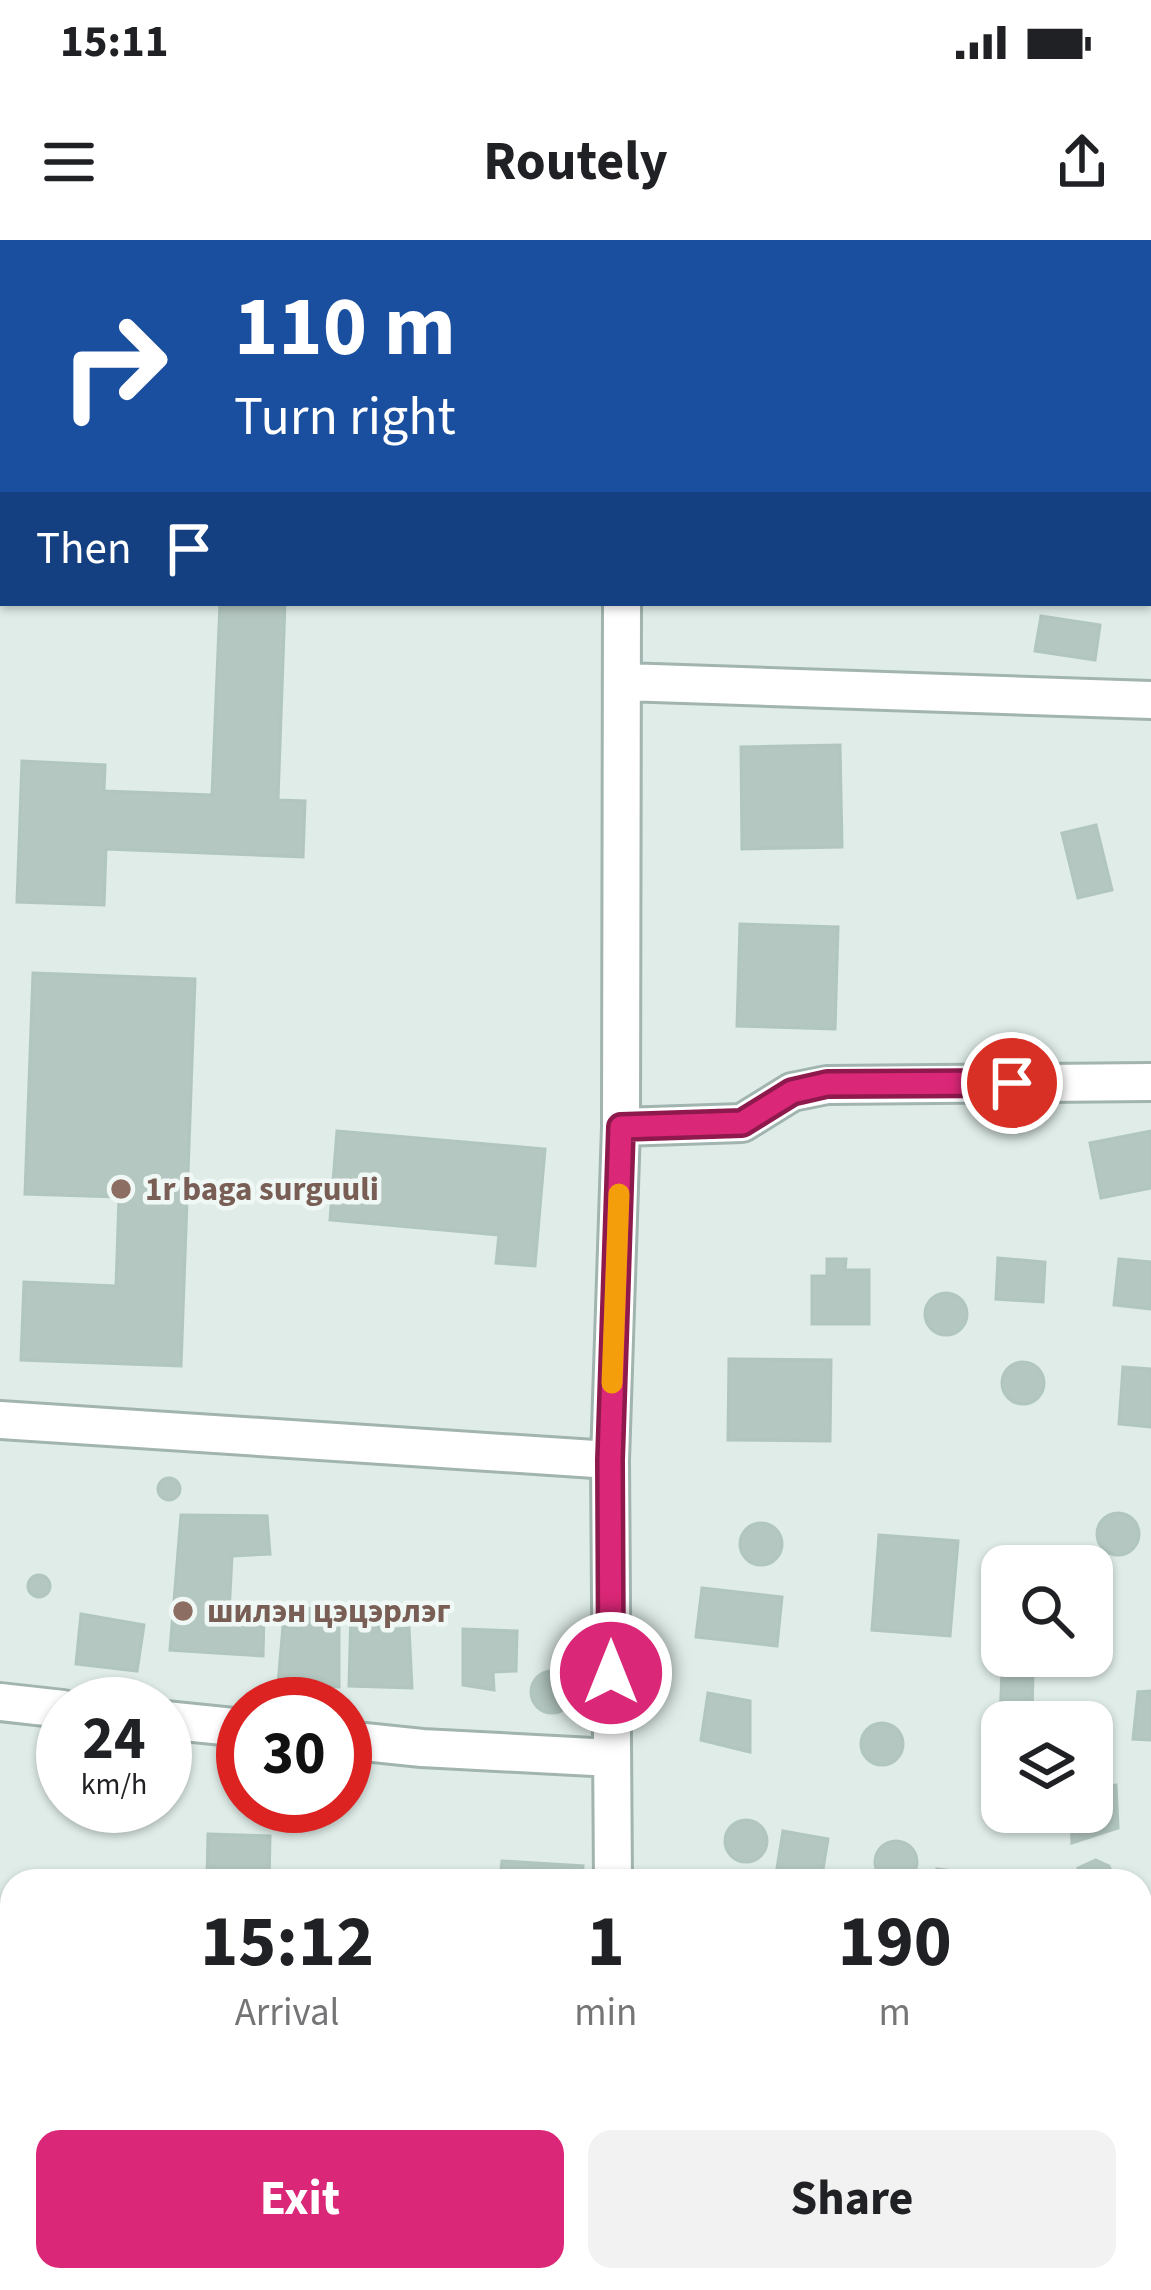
<!DOCTYPE html>
<html lang="en">
<head>
<meta charset="utf-8">
<style>
	:root { --surface:#fff; --page:#f2f2f2; --text:#202124; --muted:#757577; --accent:#db2777 }
	body { margin:0; font-family:"Source Sans 3",sans-serif; background:var(--page); color:var(--text); height:100vh; display:flex; flex-direction:column; font-size:45px; white-space:nowrap }
	* { box-sizing:border-box; margin:0 }
	p { font-size:39px; color:var(--muted) }
	.icon { flex:none; width:66px; height:66px; fill:none; stroke:currentColor; stroke-width:2; stroke-linecap:round; stroke-linejoin:round }
	.map { position:relative; flex:1; overflow:hidden }
	.drawer { position:absolute; left:0px; top:1629px; width:1152px; height:423px; display:flex; flex-direction:column; background:var(--surface); border-radius:36px 36px 0 0; box-shadow:0 3px 9px #0004 }
	.drawer>* { flex:none }
	.top-card { position:absolute; left:0px; top:0px; width:1152px; height:366px; box-shadow:0 3px 9px #0004; background:#1a4fa0; color:#fff; overflow:hidden }
	.buttons { position:absolute; left:981px; top:1305px; display:grid; gap:24px }
	.buttons a { display:grid; place-items:center; width:132px; height:132px; border-radius:24px; background:var(--surface); box-shadow:0 3px 9px #0004; font-size:60px }
	.speed { position:absolute; left:36px; top:1437px; display:flex; gap:24px; font-size:60px; font-weight:700; text-align:center }
	.speed>* { display:grid; place-content:center; width:156px; height:156px; border-radius:50%; background:var(--surface); box-shadow:0 3px 9px #0004; line-height:1 }
	.speed small { font-size:30px; font-weight:400 }
	.speed .limit { border:18px solid #d22; background:#fff; color:#111 }
	.pin { position:absolute; display:grid; place-items:center; width:102px; height:102px; color:#fff; margin:-51px; border:6px solid #fff; border-radius:50%; box-shadow:0 3px 12px #0007 }
	.me { position:absolute; width:132px; margin:-66px; rotate:0deg; stroke-linejoin:round; filter:drop-shadow(0 0 9px #0008) }
	.turn { display:flex; align-items:center; gap:42px; height:252px; padding:0 36px; font-size:54px }
	.turn .icon { width:156px; height:156px; stroke-width:2.5 }
	.turn b { display:block; font-size:84px; line-height:102px }
	.then { display:flex; align-items:center; height:114px; padding:0 36px; background:#0003; gap:24px; font-size:45px }
	.eta { display:flex; justify-content:space-evenly; align-items:center; height:204px; text-align:center }
	.eta b { font-size:72px; font-weight:700; line-height:84px }
	.primary-button { display:flex; gap:24px; margin-top:auto; padding:24px 36px }
	.primary-button a { flex:1; height:138px; border-radius:24px; background:var(--accent); color:#fff; font-size:48px; font-weight:700; line-height:138px; text-align:center }
	.primary-button a+a { background:var(--page); color:var(--text) }
	.status { display:flex; justify-content:space-between; align-items:center; height:84px; padding:0 60px; background:var(--surface); direction:ltr }
	.status svg { height:33px; fill:currentColor }
	header { display:flex; justify-content:space-between; align-items:center; height:156px; padding:0 36px; background:var(--surface); font-size:54px; font-weight:700 }
	.map>svg:first-child { display:block }
	.building { fill:#b4c7c0; stroke:#b1c6bf; stroke-width:3 }
	.lines { fill:none; stroke-linecap:round; stroke-linejoin:round }
	.minor-casing { stroke:#a1b4af; stroke-width:42 }
	.minor { stroke:#fff; stroke-width:36 }
	.route-casing { stroke:#8e194d; stroke-width:30 }
	.route { stroke:#db2777; stroke-width:21 }
	.slow { stroke:#f59e0b; stroke-width:21 }
	.education-dot { fill:#8d6e63; stroke:#f0f8f5; stroke-width:4.5 }
	.labels { text-anchor:middle; dominant-baseline:central; stroke-width:9; stroke-linejoin:round; paint-order:stroke }
	.education-label { font-size:33px; font-weight:bold; fill:#785e54; stroke:#f0f8f5; text-anchor:start }
</style>
</head>
<body>
<div class="status"><b>15:11</b><svg viewBox="0 0 49 12"><path d="M0 12V9h3v3zM5 12V6h3v6zM10 12V3h3v9zM15 12V0h3v12zM26 1h20v11H26zM47 4h2v5h-2z"/></svg></div>
<header><svg class="icon" aria-label="menu" viewBox="0 0 24 24"><path d="M4 6h16M4 12h16M4 18h16"/></svg>Routely<svg class="icon" aria-label="share" viewBox="0 0 24 24"><path d="M12 15V3M7 8l5-5 5 5M5 13v7h14v-7"/></svg></header>
<div class="map">
<svg width="1151" height="2050" viewBox="0 0 1151 2050">
	<rect width="100%" height="100%" fill="#dfece7"/>
	<path class="building" d="M220,363h65l-7,197 27,1 -2,56 -197,-8 -2,56 -87,-3 5,-141 83,4 -1,26 108,4z
		M1041,376l59,9 -5,35 -60,-9z
		M840,505l2,102 -100,2 -1,-102z
		M1096,585l16,65 -34,8 -16,-65z
		M740,684l98,3 -3,102 -98,-3z
		M33,733l162,6 -14,387 -160,-6 3,-78 92,4 3,-89 -94,-3z
		M337,891l208,18 -10,117 -39,-3 3,-28 -169,-15z
		M1151,891v57l-50,10 -11,-55z
		M998,1018l47,4 -2,40 -47,-3z
		M827,1019h19l-1,11h24v54h-57v-48h15z
		M1119,1019l32,3v47l-37,-4z
		M925 1074a21 21 0 1 1 42 0a21 21 0 1 1-42 0Z
		M729,1119l102,1 -1,81 -102,-1z
		M1002 1143a21 21 0 1 1 42 0a21 21 0 1 1-42 0Z
		M1123,1127l28,2v58l-32,-3z
		M158 1249a11 11 0 1 1 22 0a11 11 0 1 1-22 0Z
		M1097 1294a21 21 0 1 1 42 0a21 21 0 1 1-42 0Z
		M181,1275l86,1 3,38 -38,2 -3,57 35,-2 -1,45 -93,-6z
		M740 1304a21 21 0 1 1 42 0a21 21 0 1 1-42 0Z
		M879,1295l79,6 -8,95 -78,-6z
		M28 1346a11 11 0 1 1 22 0a11 11 0 1 1-22 0Z
		M702,1348l80,9 -5,49 -81,-9z
		M302,1368l37,3v76l-61,-3 5,-58 18,3z
		M376,1372l3,18 30,-2 3,60 -63,-2 2,-73z
		M81,1374l63,11 -7,46 -61,-7z
		M463,1389l54,2 -1,40 -23,1 1,18 -31,-5z
		M995,1409h7v7h44l2,15 -57,-7z
		M1033,1427l-1,55h-32l2,-52z
		M531 1452a21 21 0 1 1 42 0a21 21 0 1 1-42 0Z
		M1151,1451v49l-18,-1 5,-47z
		M708,1453l42,8v51l-49,-12z
		M861 1504a21 21 0 1 1 42 0a21 21 0 1 1-42 0Z
		M1116,1545l2,43 -46,15 -1,-31h21v-25z
		M725 1601a21 21 0 1 1 42 0a21 21 0 1 1-42 0Z
		M783,1591l45,8 -7,42h-46z
		M208,1594l62,2 -1,45h-62z
		M875 1622a21 21 0 1 1 42 0a21 21 0 1 1-42 0Z
		M1096,1620l13,6 6,15h-41l4,-13z
		M502,1621l81,5 -1,15h-82z
		M937,1629l45,5 -1,7h-45z
		M12,1879v39l-12,-12v-15z
		M1140,2015l11,1v34h-15z"/>
	<g class="lines">
		<g class="minor-casing">
			<path id="minor" d="M264,3v-3
				M624,3v-3
				M624,442l527,18
				M621,887l121,-4 50,-31 35,-7 324,-3
				M0,1180l610,40
				M0,1462l63,7
				M165,1480l78,8
				M345,1500l77,8 190,10
				M613,1641l-3,-421 11,-333 1,-524
				M1140,1746l11,-5
				M794,2041l108,9
				M171,2050l150,-10"/>
		</g>
		<use href="#minor" class="minor"/>
	</g>
	<g class="lines">
		<g class="route-casing">
			<path id="route" d="M611,1433l-1,-213 11,-333 121,-4 50,-31 35,-8 185,-1"/>
		</g>
		<use href="#route" class="route"/>
		<path class="slow" d="M612,1143l7,-189"/>
	</g>
	<g class="education-dot">
		<circle cx="121" cy="949" r="12"/>
		<circle cx="183" cy="1371" r="12"/>
	</g>
	<g class="labels">
		<g class="education-label">
			<text x="145" y="949">1r baga surguuli</text>
			<text x="207" y="1371">шилэн цэцэрлэг</text>
		</g>
	</g>
</svg>
<div class="buttons">
<a><svg class="icon" aria-label="search" viewBox="0 0 24 24"><circle cx="10" cy="10" r="6"/><path d="M15 15l6 6"/></svg></a>
<a><svg class="icon" aria-label="layers" viewBox="0 0 24 24"><path d="M12 4l9 5-9 5-9-5zM3 14l9 5 9-5"/></svg></a>
</div>
<div class="speed"><div>24<small>km/h</small></div><div class="limit">30</div></div>
<div class="pin" style="left:1012px;top:843px;background:#d93025"><svg class="icon" aria-label="arrive" viewBox="0 0 24 24"><path d="M6 21V4h12l-3 4 3 4H6"/></svg></div>
<svg class="me" style="left:611px;top:1433px" viewBox="-20 -20 40 40"><circle r="17" fill="#db2777" stroke="#fff" stroke-width="3"/><path d="M0-11L8 9 0 5-8 9z" fill="#fff"/></svg>
<div class="top-card">
<div class="turn"><svg class="icon" aria-label="right" viewBox="0 0 24 24"><path d="M7 20v-9h11M14 6l5 5-5 5"/></svg><div><b>110 m</b>Turn right</div></div>
<div class="then">Then<svg class="icon" aria-label="arrive" viewBox="0 0 24 24"><path d="M6 21V4h12l-3 4 3 4H6"/></svg></div>
</div>
<section class="drawer">
<div class="eta">
<div><b>15:12</b><p>Arrival</p></div>
<div><b>1</b><p>min</p></div>
<div><b>190</b><p>m</p></div>
</div>
<div class="primary-button"><a>Exit</a><a>Share</a></div>
</section>
</div>
</body>
</html>
